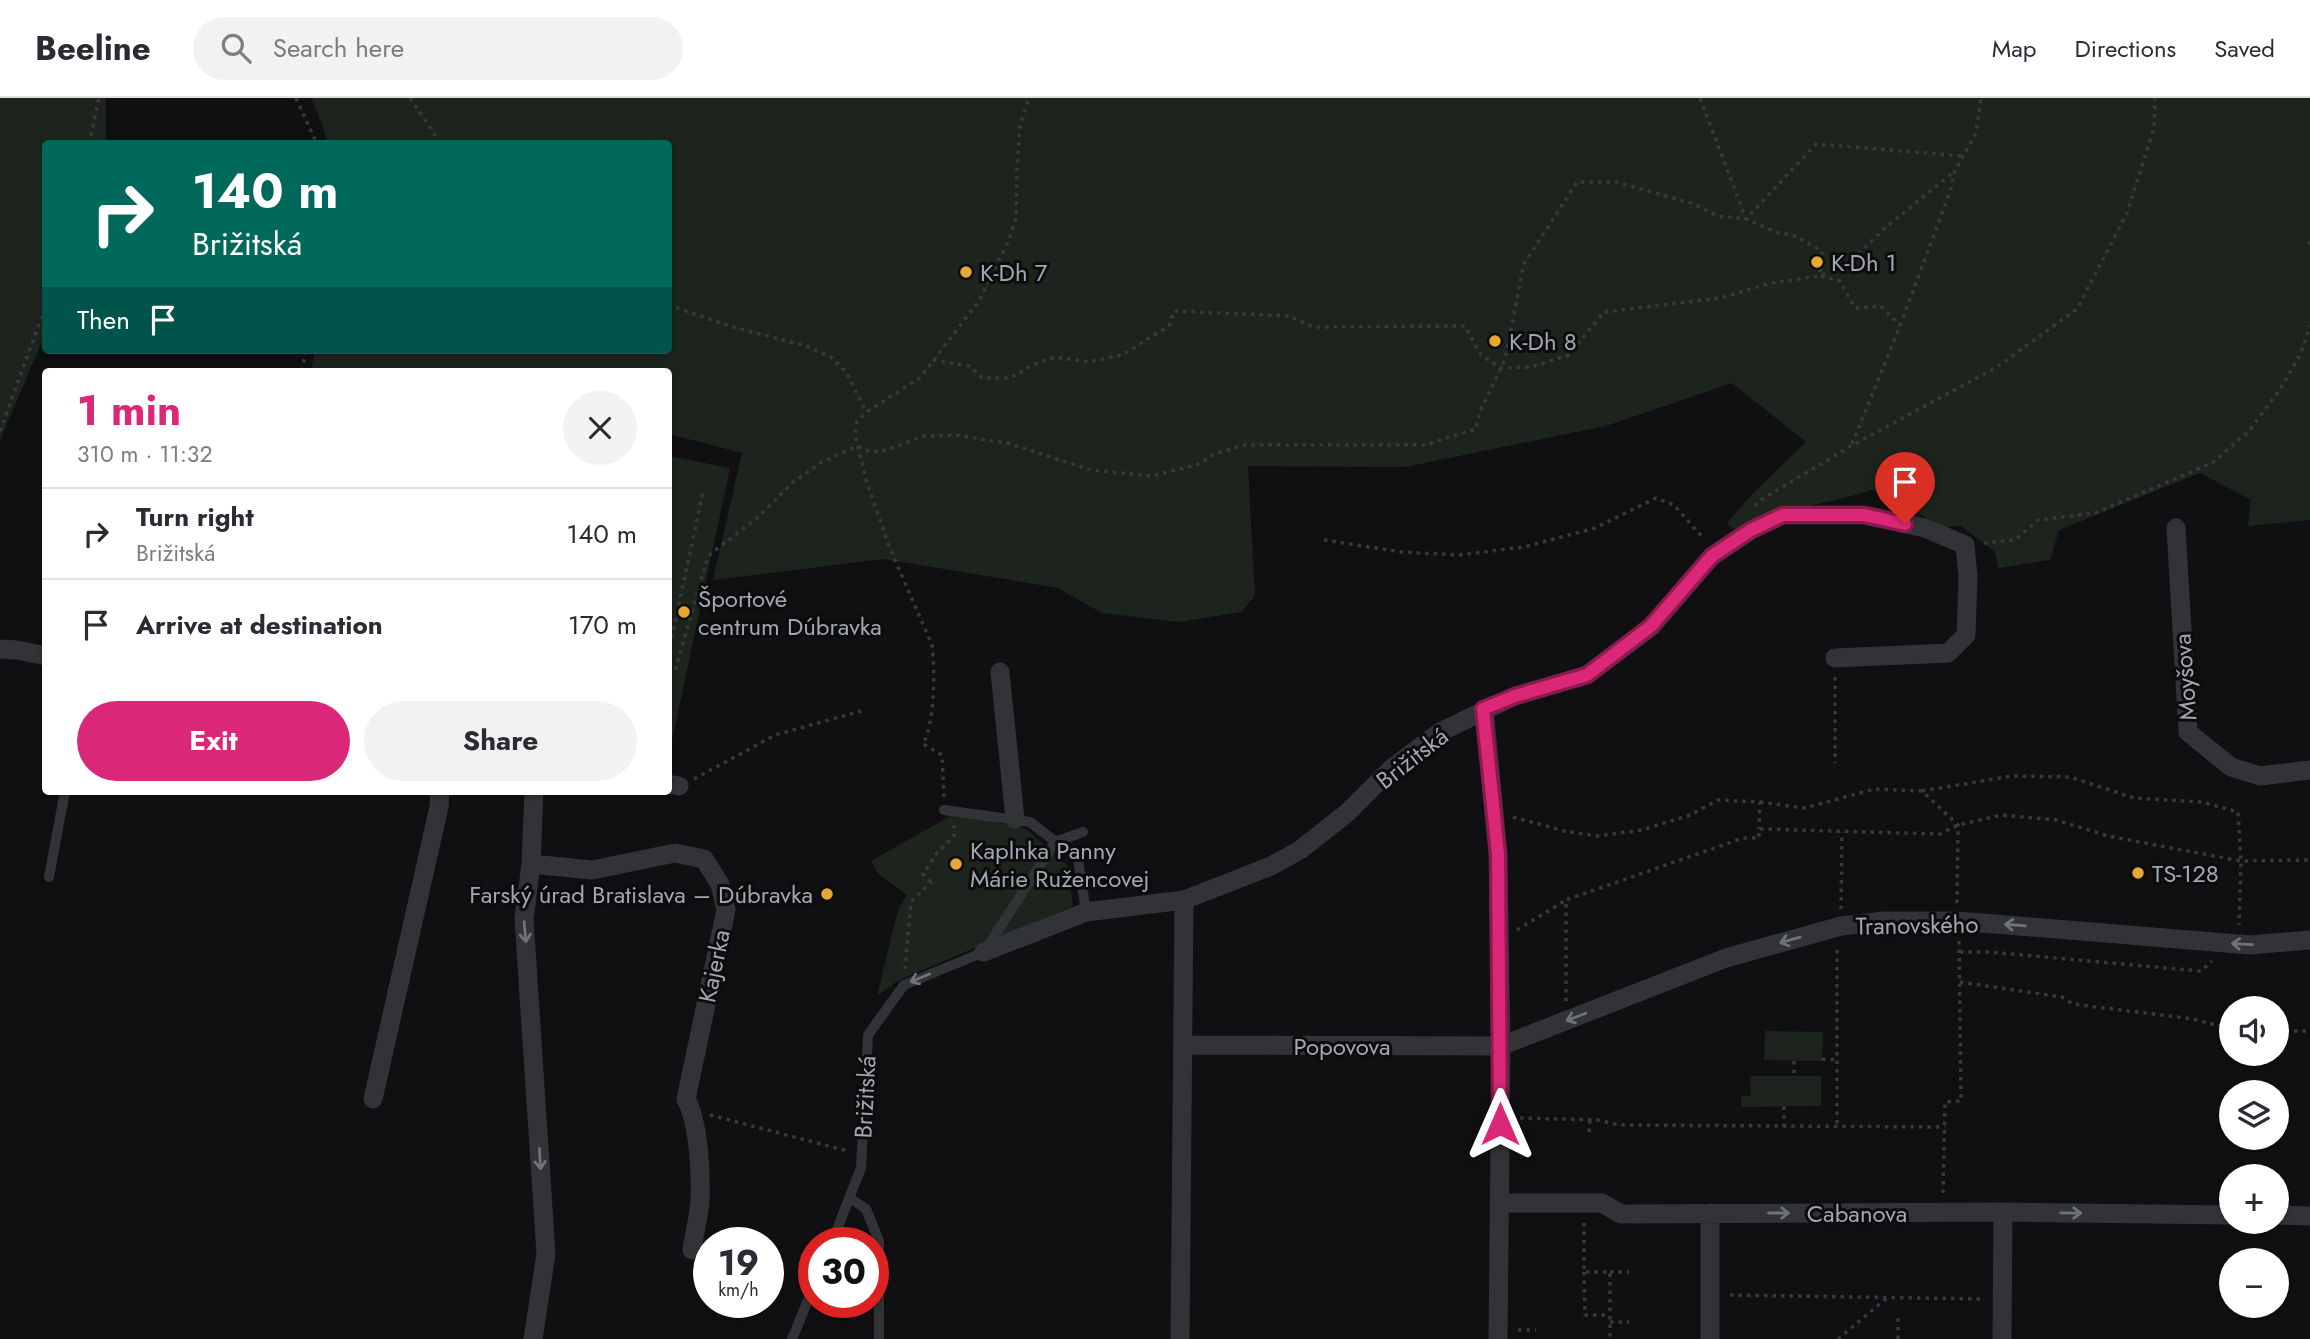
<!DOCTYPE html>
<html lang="en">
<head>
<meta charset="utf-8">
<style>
	:root { --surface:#fff; --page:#f2f2f3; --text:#2b2b33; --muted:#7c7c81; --line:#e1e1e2; --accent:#db2777 }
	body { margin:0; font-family:Jost,sans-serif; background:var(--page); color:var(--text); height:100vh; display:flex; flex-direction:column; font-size:26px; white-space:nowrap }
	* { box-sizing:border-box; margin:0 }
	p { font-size:23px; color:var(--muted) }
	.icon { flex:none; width:38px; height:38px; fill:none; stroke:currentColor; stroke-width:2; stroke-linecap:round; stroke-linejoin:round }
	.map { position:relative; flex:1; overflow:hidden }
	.sheet { position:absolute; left:42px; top:270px; width:630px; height:427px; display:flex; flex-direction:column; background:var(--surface); border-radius:7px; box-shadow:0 2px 5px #0004 }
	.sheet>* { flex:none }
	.top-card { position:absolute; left:42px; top:42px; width:630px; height:214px; border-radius:7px; box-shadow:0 2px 5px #0004; background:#00695c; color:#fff; overflow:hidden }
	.controls { position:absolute; left:2219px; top:898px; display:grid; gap:14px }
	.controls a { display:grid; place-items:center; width:70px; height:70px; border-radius:50%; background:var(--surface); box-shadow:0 2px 5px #0004; font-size:35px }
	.speed { position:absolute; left:693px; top:1129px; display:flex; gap:14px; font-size:35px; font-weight:700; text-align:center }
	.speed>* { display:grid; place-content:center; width:91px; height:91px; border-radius:50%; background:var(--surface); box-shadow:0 2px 5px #0004; line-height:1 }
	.speed small { font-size:18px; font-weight:400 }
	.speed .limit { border:10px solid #d22; background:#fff; color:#111 }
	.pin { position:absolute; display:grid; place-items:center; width:60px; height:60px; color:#fff; margin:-72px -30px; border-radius:50% 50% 50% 0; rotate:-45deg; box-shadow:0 0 7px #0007 }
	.pin .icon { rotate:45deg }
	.me { position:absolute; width:77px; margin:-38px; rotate:0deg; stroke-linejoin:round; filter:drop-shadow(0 0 5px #0008) }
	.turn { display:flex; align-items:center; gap:24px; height:147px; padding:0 35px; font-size:32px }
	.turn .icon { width:91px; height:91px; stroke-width:2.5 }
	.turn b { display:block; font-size:49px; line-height:60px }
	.then { display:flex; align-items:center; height:66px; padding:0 35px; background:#0003; gap:14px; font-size:26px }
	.round { display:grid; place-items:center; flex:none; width:74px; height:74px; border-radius:37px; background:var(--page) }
	.headline { display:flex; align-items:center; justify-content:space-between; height:119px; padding:0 35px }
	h1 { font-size:42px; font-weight:700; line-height:52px; color:var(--accent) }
	.primary-button { display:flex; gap:14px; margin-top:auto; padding:14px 35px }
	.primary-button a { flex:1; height:80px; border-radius:42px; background:var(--accent); color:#fff; font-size:28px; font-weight:700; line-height:80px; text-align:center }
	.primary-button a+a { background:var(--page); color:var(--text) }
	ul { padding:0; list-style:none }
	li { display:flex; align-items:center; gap:21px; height:91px; padding:0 35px; border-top:2px solid var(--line) }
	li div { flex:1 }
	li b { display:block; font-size:26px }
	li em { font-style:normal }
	header { display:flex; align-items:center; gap:42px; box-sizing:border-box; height:98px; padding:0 35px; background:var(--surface); border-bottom:2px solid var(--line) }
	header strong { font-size:33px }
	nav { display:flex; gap:38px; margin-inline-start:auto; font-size:24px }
	.search { width:490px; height:63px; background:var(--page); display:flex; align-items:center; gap:18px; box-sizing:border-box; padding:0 24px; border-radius:38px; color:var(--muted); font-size:26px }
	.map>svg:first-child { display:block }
	.green { fill:#1d241e }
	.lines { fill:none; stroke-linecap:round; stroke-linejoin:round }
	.path { stroke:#38393d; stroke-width:3.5; stroke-dasharray:3.5 5; stroke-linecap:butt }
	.service { stroke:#323336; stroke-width:10 }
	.minor { stroke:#323336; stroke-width:19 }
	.oneway { stroke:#70737a }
	.route-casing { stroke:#8e194d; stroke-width:18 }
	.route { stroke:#db2777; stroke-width:12 }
	.poi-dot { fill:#e5a835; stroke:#0c0c0d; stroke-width:2.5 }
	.labels { text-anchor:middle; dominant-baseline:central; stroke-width:6; stroke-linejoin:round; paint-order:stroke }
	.poi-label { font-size:24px; fill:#a3a7b2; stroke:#0c0c0d; text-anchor:start }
	.street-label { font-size:24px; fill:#a3a7b2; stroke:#0c0c0d }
</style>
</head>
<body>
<header>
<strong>Beeline</strong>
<div class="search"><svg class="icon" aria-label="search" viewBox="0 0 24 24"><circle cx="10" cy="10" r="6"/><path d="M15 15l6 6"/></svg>Search here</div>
<nav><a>Map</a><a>Directions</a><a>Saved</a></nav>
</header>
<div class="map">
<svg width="2310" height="1241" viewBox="0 0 2310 1241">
	<rect width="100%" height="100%" fill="#101012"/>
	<path class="green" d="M0,0h106v45l-60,1 -1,190 -45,106z
		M311,0h1999v422l-62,6 3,-26 -51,-27 -141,57 -9,30 -52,8 -3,-16 -34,-26 -16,1 -73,-37 -31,9 -78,16 -26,16 -10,-8 28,-32 51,-49 -74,-59 -126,43 -201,41 -157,-1 7,130 -14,16 -62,10 -77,-9 -44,-25 -175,-29 -170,21 29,-127 -73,-19 -1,-63h-357l4,-21h353v-206l-341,-1 -3,-14z
		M669,358l61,12 -61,287 -1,-299z
		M954,716l71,14 42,37 6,41 -174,74 -22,16 21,-86 9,-15 -29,-21 -7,-13z
		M1765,933l58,1 -1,29 -58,-1z
		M1750,978h71v30l-80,1v-11h10z"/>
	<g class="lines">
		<path class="path" d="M296,0l21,46
			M410,0l31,46
			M1700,0l46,121 70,-75 147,12
			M89,46l10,-46
			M2310,143v8
			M668,207l65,22 73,19 25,11 16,16 19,39
			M933,262l37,6 12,12h28l25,-14 21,-7 33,5 33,-7 47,-29 5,-15 115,5 24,11 152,-1 16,29 20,13 30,-1 38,-12 35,-43 117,-14 50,-15 49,-7 28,-12 36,-35 71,-58
			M302,273l4,-21
			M0,333l46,-126
			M1852,346l48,-118 50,-134 5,-21 21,-38 5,-35
			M1755,408l4,-5 92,-55 146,-79 80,-58 50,-96 27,-85 1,-30
			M1324,442l78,12 57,3 65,-8 71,-19 61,-30 18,7 30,34
			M1984,445l31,-3 23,-20 57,-7 117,-50 37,-32 30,-40 21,-36 10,-29
			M668,557l35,-163
			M668,572l7,1 33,-115 49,-38 35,-35 30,-21 36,-16 13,6 16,-2 36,-14 31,-1 53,8 84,27 61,6 44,-11 19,-11 30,-9h180l51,-16 4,-17 25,-53 19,-95 53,-82h39l75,21 27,13 28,3 32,14 15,2 29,16 -2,25 20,5 15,27 26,-2 19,20
			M1835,579v86
			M694,681l81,-44 86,-24
			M1922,693l90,-15 58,1 64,21 68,4 36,10 3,49 -2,64
			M944,699l-2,-42 -19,-11c12,-21 12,-74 9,-99l-43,-99 -23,-66 -11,-46 2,-12 9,-10 54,-34 59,-77 30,-61 7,-22 1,-51 3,-41 9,-28
			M1760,704l44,6 71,-19 47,2 36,34 -1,79
			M1513,719l51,14 33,5 45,-6 48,-15 28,-15 42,2 -1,27
			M931,784l-8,-8 13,-20 18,-18v-11
			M1841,811l1,-77
			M1517,832l49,-30
			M1837,852v176
			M1960,854h28l213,19 11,-10
			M905,871l6,-67 21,-21
			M1960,884l102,15 11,7 120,15 38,10
			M1566,903v-101l177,-62h16v-9l181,5 18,-9 44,-10 54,5 52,16 133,25 69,-1
			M2277,933h33
			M1822,961l15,1
			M1794,963v15
			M710,1017l134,35 4,3
			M1520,1020l78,2 21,5 326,2
			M1784,1029v-21
			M1589,1034l1,-11
			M1943,1095l2,-91 16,-1 -2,-162
			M1584,1125v49h26v67
			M1584,1174l1,43h25
			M1610,1174h19
			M1730,1197l254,4
			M1610,1224h19
			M1518,1232h18
			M1838,1241l49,-41
			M1898,1241v-22"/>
		<path class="service" d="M944,712l86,12 48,37 8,53
			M49,779l16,-86
			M850,1100l16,11 13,32v98
			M832,1144l29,-74 7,-133 36,-50 80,-33 71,-110 28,-10
			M792,1241l22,-53"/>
		<path class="minor" d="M2176,430l12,204 43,35 29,9 50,-6
			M0,551l17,1 29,6
			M1000,574l15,147
			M1484,611l14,145 3,192 -3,293
			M668,686l11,2
			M531,766l61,6 83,-17 29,6 16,25 6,26 -40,189c13,25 15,73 14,102 -1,16 -6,33 -8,49
			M984,854l102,-40 98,-12 87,-34 29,-16 47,-37 45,-45 48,-36 75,-36 72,-21 64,-48 61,-71 39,-26 32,-15h81l61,13 40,17 3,32 -2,58 -18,18 -113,5
			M1183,947l318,1 225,-88 115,-32 43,-5h74l292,24 60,-5
			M373,1001l66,-292 1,-16
			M1500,1105h102l19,11 382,-2 228,3
			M2277,1117l33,1
			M533,1241l13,-85 -22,-335 7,-55 3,-73
			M1180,1241l4,-439
			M1710,1241v-126
			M2002,1241l1,-127"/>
	</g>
	<defs><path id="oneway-shaft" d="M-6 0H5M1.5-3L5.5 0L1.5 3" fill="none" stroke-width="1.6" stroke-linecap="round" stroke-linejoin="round" transform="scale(1.75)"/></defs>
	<g class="oneway">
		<use href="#oneway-shaft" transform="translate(2015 827) rotate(-175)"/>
		<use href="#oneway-shaft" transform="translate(525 834) rotate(85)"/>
		<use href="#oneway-shaft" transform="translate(1790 842) rotate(164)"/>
		<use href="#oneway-shaft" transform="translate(2242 846) rotate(-177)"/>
		<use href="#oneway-shaft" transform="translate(920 880) rotate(158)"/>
		<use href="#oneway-shaft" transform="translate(1576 919) rotate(159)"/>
		<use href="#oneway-shaft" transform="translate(540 1061) rotate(87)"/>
		<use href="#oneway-shaft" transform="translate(1779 1115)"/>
		<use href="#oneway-shaft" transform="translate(2071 1115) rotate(1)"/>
	</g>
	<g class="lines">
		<g class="route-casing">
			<path id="route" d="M1500,1026l-2,-270 -15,-145 32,-13 72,-21 64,-49 61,-70 39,-26 32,-15h81l41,9"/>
		</g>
		<use href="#route" class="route"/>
	</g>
	<g class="poi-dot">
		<circle cx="1817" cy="164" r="7"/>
		<circle cx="966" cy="174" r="7"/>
		<circle cx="1495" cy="243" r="7"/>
		<circle cx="684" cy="514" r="7"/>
		<circle cx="956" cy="766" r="7"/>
		<circle cx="2138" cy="775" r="7"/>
		<circle cx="827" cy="796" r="7"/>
	</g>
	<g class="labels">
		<g class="poi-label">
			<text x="1831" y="164">K-Dh 1</text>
			<text x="980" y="174">K-Dh 7</text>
			<text x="1509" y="243">K-Dh 8</text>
			<text x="698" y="500">Športové<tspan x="698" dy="28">centrum Dúbravka</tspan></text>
			<text x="970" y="752">Kaplnka Panny<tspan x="970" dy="28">Márie Ružencovej</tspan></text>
			<text x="2152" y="775">TS-128</text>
			<text x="813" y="796" text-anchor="end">Farský úrad Bratislava – Dúbravka</text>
		</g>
		<g class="street-label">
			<text transform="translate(2185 579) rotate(-94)">Moyšova</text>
			<text transform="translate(1412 660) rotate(-38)">Brižitská</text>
			<text transform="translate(1917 827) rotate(-1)">Tranovského</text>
			<text transform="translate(714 868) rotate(-78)">Kajerka</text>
			<text x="1342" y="948">Popovova</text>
			<text transform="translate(865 999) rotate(-87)">Brižitská</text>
			<text x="1857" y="1115">Cabanova</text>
		</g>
	</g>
</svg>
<div class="controls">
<a><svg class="icon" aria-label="sound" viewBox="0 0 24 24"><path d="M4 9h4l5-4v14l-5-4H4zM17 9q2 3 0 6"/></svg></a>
<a><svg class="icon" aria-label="layers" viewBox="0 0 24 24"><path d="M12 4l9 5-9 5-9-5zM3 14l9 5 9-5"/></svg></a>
<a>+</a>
<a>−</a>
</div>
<div class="speed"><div>19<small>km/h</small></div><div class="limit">30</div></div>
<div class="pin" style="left:1905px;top:426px;background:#d93025"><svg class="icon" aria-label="arrive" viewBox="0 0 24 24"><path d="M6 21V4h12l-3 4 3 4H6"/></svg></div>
<svg class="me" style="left:1500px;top:1026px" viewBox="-20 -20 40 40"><path d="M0-17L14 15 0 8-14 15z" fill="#db2777" stroke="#fff" stroke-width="4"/></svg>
<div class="top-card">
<div class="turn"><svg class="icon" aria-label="right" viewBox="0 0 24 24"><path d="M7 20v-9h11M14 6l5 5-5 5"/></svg><div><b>140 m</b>Brižitská</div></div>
<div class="then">Then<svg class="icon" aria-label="arrive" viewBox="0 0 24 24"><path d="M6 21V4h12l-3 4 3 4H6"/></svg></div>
</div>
<section class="sheet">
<div class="headline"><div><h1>1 min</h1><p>310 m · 11:32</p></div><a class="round"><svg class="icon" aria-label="close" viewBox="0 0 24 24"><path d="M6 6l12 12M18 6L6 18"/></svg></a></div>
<ul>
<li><svg class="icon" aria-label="right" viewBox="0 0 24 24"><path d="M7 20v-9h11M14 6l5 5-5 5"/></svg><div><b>Turn right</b><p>Brižitská</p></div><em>140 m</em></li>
<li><svg class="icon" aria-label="arrive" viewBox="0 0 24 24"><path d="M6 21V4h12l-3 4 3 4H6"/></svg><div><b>Arrive at destination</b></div><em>170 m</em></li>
</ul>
<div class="primary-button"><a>Exit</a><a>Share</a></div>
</section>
</div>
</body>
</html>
